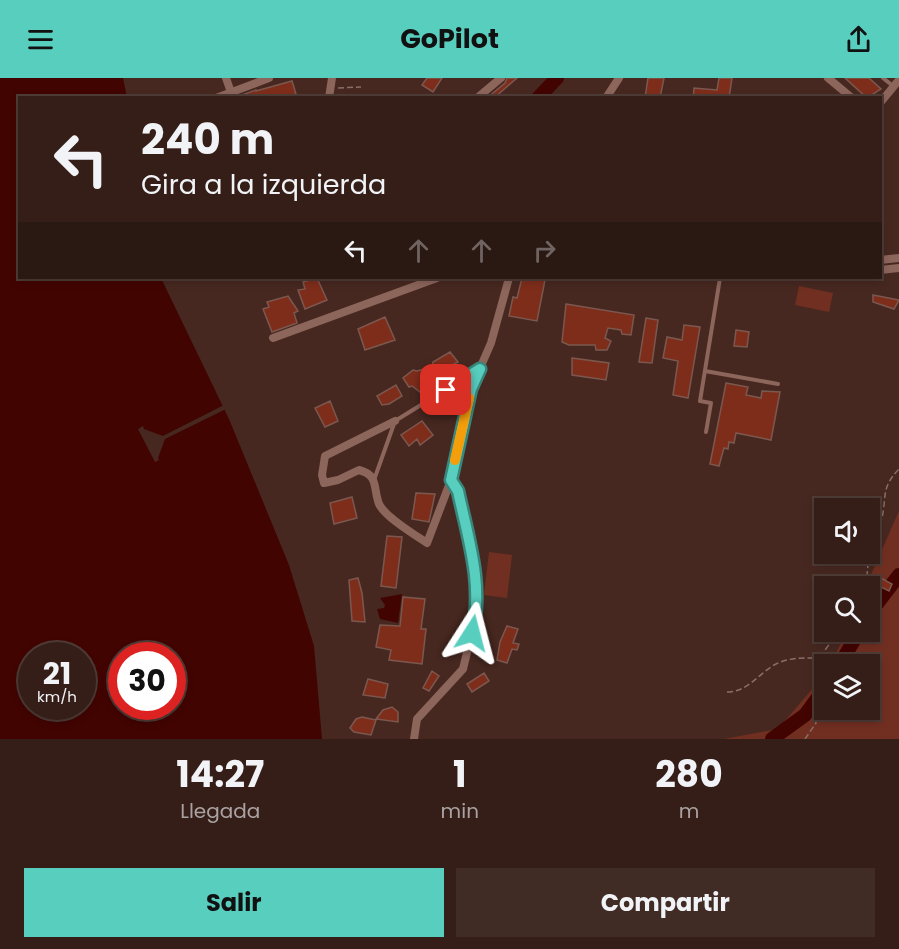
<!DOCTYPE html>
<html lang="es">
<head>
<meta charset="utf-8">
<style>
	:root { --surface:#351e18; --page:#402b25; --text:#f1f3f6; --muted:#aaa2a2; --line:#4f3c37; --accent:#58cebf }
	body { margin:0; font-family:Poppins,sans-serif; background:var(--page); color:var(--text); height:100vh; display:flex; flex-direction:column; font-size:22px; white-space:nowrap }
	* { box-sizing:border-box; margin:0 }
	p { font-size:20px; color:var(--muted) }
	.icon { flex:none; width:33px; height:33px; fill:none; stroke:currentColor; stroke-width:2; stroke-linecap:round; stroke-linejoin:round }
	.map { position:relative; height:661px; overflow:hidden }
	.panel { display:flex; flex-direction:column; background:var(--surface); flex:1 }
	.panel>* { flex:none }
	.hud { position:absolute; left:18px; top:18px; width:864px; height:183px; border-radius:0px; box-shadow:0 3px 9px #0003,0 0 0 2px var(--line); background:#351e18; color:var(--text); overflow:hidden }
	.tools { position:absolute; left:814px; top:420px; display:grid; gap:12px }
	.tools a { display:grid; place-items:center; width:66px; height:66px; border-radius:0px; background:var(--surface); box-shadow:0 3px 9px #0003,0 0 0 2px var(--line); font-size:30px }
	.speed { position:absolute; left:18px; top:564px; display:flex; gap:12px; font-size:30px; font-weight:700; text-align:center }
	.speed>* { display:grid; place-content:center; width:78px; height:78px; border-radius:50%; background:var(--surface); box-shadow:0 3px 9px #0003,0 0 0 2px var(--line); line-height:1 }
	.speed small { font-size:15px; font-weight:400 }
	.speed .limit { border:9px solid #d22; background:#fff; color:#111 }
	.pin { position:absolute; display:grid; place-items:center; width:51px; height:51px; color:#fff; margin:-26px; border-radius:12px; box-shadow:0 3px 9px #0006 }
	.me { position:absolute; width:66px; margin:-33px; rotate:9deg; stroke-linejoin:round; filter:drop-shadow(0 0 4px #0008) }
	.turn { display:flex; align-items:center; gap:21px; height:126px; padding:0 24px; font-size:27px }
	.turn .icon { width:78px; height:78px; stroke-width:2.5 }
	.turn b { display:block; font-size:42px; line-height:51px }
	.lanes { display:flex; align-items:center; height:57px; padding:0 24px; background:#0003; justify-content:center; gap:30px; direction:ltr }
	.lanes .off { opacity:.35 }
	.eta { display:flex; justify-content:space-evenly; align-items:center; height:102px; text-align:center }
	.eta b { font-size:36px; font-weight:700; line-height:42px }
	.button { display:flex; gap:12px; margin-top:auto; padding:12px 24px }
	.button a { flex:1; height:69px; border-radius:0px; background:var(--accent); color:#111; font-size:24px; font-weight:700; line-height:69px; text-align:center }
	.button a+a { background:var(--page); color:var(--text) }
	header { display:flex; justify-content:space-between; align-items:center; height:78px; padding:0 24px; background:var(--accent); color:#111; font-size:27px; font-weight:700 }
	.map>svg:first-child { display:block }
	.green { fill:#712f21 }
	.water { fill:#420400; fill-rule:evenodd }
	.pier { fill:#472820 }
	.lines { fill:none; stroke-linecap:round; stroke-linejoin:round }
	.river { stroke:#420400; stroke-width:14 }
	.building { fill:#7f2d1b; stroke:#7b584f; stroke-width:1.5 }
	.path { stroke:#896f69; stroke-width:1.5; stroke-dasharray:6 3; stroke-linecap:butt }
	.service { stroke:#8c655b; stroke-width:4 }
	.minor { stroke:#8c655b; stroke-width:8 }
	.route-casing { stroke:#39867c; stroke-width:15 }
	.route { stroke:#58cebf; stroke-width:10 }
	.slow { stroke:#f59e0b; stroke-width:10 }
</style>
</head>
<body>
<header><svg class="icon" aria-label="menu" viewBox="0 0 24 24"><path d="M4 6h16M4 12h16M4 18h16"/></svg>GoPilot<svg class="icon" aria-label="share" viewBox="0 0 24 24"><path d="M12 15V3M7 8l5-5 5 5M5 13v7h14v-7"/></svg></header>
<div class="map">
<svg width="899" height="661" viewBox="0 0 899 661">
	<rect width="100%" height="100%" fill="#472820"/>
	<path class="green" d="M799,208l34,7 -4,19 -34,-7z
		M899,433v228h-175l54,-10 47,-55v36h45v-46h-39l15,-32h24v-46h-4z
		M489,474l23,3 -5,43 -23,-3z"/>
	<path class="water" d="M0,0h123l4,19 -107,1v180h141l68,141 60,146 25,81 8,93h-322zM32,578h50v50h-50zM122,578h50v50h-50z
		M402,516l-4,29 -18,-4 -3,-10 7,-1 1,-3 -5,-7z"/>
	<path class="pier" d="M224,327l2,4 -61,30 -7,19 1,2 -4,2 -17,-33 5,-3 1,3 19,7z"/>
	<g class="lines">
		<path class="river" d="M538,20l19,-20
			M870,535l29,-38
			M840,586l19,-32
			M772,661l33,-24 20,-27"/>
	</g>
	<path class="building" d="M427,0h15l-9,14 -11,-7z
		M507,0h10l-23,20h-7l18,-15z
		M648,0h16l-4,20h-15z
		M719,0h13l-3,20h-36l1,-10 23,2z
		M845,0h24l12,11 -14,9z
		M292,3l4,13 -18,4h-39v-2l17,-6v1z
		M317,200l10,22 -22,9 -7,-19 7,-1 -2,-7z
		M522,200l23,2 -8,41 -28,-5 4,-19 4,1z
		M873,217l26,5 -5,9 -21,-7z
		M288,218l10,15 -4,2 3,10 -25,9 -9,-23 6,-2 -2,-5z
		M566,226l68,11 -3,20 -9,-1 -1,-4 -13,-2 -3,10 6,3 -4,9h-11l-1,-5h-26l-7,-3z
		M385,239l10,23 -30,10 -7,-21z
		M646,240l12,2 -6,43 -13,-1z
		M684,247l16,2 -12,71 -15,-3 5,-34 -15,-3 4,-21 15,3z
		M736,252l13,2 -2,15 -13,-1z
		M450,274l8,10 -19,10 3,4 -22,16 -8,-6 -3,1 -6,-9 10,-8 4,1 15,-4 1,-5z
		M572,280l37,5 -3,17 -34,-5z
		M726,305l22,4 -2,8 15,3 1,-7 18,1 -9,48 -35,-7 -2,10 -5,-1 -1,7 -4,-1 -5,18 -9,-2z
		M396,307l6,11 -13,8 -7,1 -5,-9z
		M330,323l8,20 -13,6 -10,-19z
		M422,343l11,14 -13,10 -3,-6 -8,7 -8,-11z
		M416,415l19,1 -6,28 -17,-3z
		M352,419l5,21 -23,6 -4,-21z
		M387,458l15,1 -6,51 -15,-2z
		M879,499l13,7 -3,7 -14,-7z
		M358,500l4,15 3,29 -13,-1 -3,-41z
		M403,519l22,2 -4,30h5l-4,35 -33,-4 2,-10 -15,-3 4,-22 20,1z
		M507,548l11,3 -5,14 6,1 -2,6 -5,-1 -5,14 -10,-3 3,-18z
		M432,593l7,5 -10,15 -6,-3z
		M484,595l5,8 -17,11 -5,-8z
		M368,601l20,5 -3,14 -22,-3z
		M392,629l6,5v10l-22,-3 7,-9z
		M362,639l14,3 -5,15 -17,-3 -4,-4 6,-9z"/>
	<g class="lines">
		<path class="path" d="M338,10l23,-1
			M870,472c5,-10 9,-21 12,-32 5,-24 -1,-30 17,-49
			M866,508l3,-32
			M820,579l18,-25
			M727,614c21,0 32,-19 49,-28 14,-7 28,-6 43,-6l-4,45 1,20 -11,16"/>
		<path class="service" d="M883,0l10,8
			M705,293l73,13
			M706,354l5,-29 -11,-2 20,-123
			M374,402l21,-59 84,-52"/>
		<path class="minor" d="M226,0l7,20
			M828,0l24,20
			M216,20l53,-20
			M329,20l3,-20
			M477,20l24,-20
			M606,20l13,-20
			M880,25l19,-23
			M880,182l19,-2
			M880,192l19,-2
			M273,260l164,-60
			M395,343l-70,35 -3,19 2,8 14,-3 21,-10c20,5 14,19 20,34 6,13 36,31 48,39l24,-63 20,-91 20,-46 18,-65
			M414,661l3,-20 46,-50 13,-54v-38l-18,-86 -7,-11"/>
	</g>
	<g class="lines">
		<g class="route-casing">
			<path id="route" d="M446,312l34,-21 -9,20 -20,91 7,11c10,47 26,95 14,142"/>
		</g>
		<use href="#route" class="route"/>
		<path class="slow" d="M455,382l14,-62"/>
	</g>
</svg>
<div class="tools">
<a><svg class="icon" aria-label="sound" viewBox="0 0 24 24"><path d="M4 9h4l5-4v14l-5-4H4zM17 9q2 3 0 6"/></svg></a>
<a><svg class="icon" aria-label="search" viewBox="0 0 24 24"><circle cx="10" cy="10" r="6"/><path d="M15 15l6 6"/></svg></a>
<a><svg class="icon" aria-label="layers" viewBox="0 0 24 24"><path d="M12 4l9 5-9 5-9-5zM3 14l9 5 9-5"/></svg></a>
</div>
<div class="speed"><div>21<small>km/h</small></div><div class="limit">30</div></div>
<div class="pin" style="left:446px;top:312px;background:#d93025"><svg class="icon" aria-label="arrive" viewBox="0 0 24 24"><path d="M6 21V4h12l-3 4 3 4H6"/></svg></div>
<svg class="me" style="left:472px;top:555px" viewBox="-20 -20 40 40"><path d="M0-17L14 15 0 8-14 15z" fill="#58cebf" stroke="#fff" stroke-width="4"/></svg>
<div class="hud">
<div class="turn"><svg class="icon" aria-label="left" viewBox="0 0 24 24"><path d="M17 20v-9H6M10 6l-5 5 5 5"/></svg><div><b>240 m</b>Gira a la izquierda</div></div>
<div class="lanes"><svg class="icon" aria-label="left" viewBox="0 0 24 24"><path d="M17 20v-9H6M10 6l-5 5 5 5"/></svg><svg class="icon off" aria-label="ahead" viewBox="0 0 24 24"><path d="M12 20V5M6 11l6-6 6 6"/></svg><svg class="icon off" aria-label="ahead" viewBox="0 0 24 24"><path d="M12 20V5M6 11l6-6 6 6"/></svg><svg class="icon off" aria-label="right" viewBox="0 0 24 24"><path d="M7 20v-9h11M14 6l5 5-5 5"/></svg></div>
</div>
</div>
<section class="panel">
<div class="eta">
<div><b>14:27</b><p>Llegada</p></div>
<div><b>1</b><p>min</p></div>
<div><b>280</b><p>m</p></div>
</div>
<div class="button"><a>Salir</a><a>Compartir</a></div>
</section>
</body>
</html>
